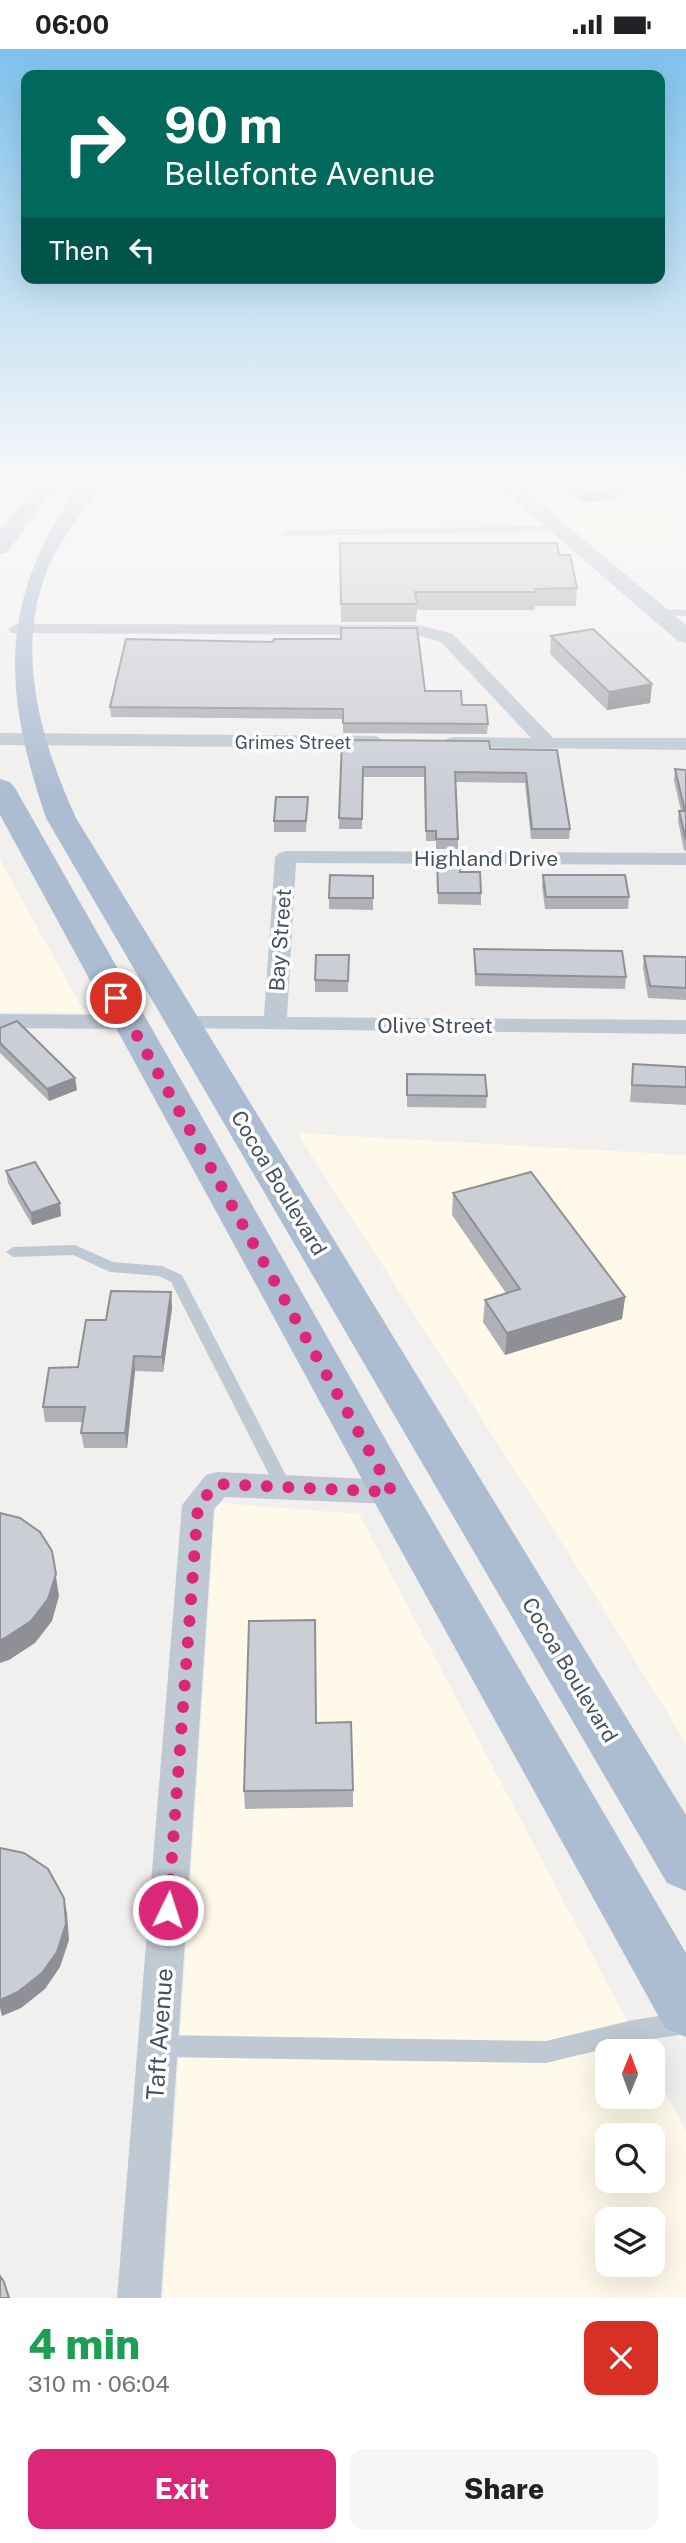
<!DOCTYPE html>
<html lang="en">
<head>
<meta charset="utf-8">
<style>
	:root { --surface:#fff; --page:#f6f6f6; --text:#202124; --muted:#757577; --accent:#db2777 }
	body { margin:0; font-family:"Public Sans",sans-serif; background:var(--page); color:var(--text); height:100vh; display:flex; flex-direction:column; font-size:26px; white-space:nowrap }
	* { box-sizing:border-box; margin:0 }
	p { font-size:23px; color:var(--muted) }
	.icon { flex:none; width:38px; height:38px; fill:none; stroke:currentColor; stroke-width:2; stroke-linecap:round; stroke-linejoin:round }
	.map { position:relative; height:2249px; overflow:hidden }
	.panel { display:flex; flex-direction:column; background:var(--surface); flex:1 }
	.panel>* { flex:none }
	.guide { position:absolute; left:21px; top:21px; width:644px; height:214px; border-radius:14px; box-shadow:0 7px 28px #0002; background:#00695c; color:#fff; overflow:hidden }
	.needle { width:46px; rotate:1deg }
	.fabs { position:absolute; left:595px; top:1990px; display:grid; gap:14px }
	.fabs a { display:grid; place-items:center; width:70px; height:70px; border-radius:14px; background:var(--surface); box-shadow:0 7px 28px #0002; font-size:35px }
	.pin { position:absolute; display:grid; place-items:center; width:60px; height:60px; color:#fff; margin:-30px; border:4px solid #fff; border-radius:50%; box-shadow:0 2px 7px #0007 }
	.me { position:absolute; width:77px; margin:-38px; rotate:4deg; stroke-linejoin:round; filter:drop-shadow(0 0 5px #0008) }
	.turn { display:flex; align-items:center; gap:24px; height:147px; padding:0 28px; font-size:32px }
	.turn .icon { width:91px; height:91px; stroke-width:2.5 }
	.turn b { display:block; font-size:49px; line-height:60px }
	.then { display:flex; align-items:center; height:66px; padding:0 28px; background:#0003; gap:14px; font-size:26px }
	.round { display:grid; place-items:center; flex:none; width:74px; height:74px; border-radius:14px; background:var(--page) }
	.summary { display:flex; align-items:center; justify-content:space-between; height:119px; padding:0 28px }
	h1 { font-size:42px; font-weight:800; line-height:52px; color:#1e9e55 }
	.primary-button { display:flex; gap:14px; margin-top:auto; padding:14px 28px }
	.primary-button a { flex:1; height:80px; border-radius:14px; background:var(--accent); color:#fff; font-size:28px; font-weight:800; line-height:80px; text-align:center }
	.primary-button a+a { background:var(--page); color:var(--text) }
	.status { display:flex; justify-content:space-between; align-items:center; height:49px; padding:0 35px; background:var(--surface); direction:ltr }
	.status svg { height:19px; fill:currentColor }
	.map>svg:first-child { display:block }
	.commercial { fill:#fef9e8; fill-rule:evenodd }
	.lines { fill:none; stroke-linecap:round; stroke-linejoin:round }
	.service { fill:#bfc9d3; fill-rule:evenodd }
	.minor { fill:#bfc9d3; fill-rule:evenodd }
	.tertiary { fill:#bfc9d3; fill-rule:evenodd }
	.primary { fill:#adbdd1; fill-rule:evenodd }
	.wall { fill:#afb1b7 }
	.shaded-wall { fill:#8e9095 }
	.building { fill:#cbced5; stroke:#8e9095; stroke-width:2 }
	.route { stroke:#db2777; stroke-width:12; stroke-dasharray:0 21.6 }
	.labels { text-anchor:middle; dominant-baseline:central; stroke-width:7; stroke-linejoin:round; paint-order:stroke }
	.far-street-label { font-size:18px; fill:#45515f; stroke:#fff }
	.street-label { font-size:21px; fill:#45515f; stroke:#fff }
	.near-street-label { font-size:24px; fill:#45515f; stroke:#fff }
</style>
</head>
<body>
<div class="status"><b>06:00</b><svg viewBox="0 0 49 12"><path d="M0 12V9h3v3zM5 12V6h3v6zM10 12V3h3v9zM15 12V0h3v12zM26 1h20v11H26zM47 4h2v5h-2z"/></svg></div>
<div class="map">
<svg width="686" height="2249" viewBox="0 0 686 2249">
	<rect width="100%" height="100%" fill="#f2efef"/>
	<path class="commercial" d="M129,430h362l30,25 -413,-3z
		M509,430h136l28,21 -1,48 -63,4 12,11 -82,-59z
		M0,810l12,23 73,131 -85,-1z
		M297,1084l389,22v588l-113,-183z
		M221,1454l138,11 284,537h-36v46h46v-28l33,62v167h-523l52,-788zM607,2086h46v46h-46zM607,2170h46v46h-46z"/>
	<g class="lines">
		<path class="service" d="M276,430h8l-1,14 -7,-2z
			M560,477l3,1v4l-276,5 -4,-3 4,-3z
			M658,560l28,1v6l-31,-2 -2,-2z
			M75,1196l38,17 49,4 20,9 110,212 -2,5 -6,2 -6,-2 -107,-210 -12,-6 -49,-4 -37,-17 -60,2 -7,-5 7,-5z
			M686,1963v22l-53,8 -87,21 -387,-6 -8,-3 -3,-8 3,-8 8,-3 387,6 87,-21z"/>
		<path class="minor" d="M17,575l401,1 35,9 100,104h133v12l-240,-3 -3,-4 3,-4 7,-2 78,1 -90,-96 -24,-7 -406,-2 -3,-4z
			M0,684l376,3 10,6 -10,6 -376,-3z
			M286,802l400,2v12l-390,-2 -9,154 399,3v14l-510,-6 -4,-5 4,-5 8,-2h80l11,-159 4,-4z
			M0,965l129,1 8,2 4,5 -4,5 -8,2 -129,-1z
			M217,1423l175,8 11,3 5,9 -5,9 -11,3 -167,-7 -11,12 -53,789h-44l65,-793 24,-30z"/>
		<path class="tertiary" d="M490,430h21l175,146v18l-8,-2z"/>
		<path class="primary" d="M40,430h23l-29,35 -26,38 -8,2v-24z
			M83,430h22c-18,26 -36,48 -51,76 -43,85 -15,182 22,263l610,997v76l-19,-8 -621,-1065c-46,-135 -46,-223 37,-339z
			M0,730l10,3 5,6 393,691 278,474v84l-21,-9 -289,-523 -376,-690z"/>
	</g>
	<path class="wall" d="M551,430h62l11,17 -38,7z
		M340,494l219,12 18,33 -1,18h-41v4h-118l-1,12h-75z
		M551,587l101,48 -2,19 -43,7 -57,-56z
		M341,590l84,52 37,14 26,19 -1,10 -144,-1v-14l-232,-2 -1,-10 163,-65z
		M342,691l148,9 67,1 13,79 -1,10h-38l-6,-56 -70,-1 3,57v10h-22v-8h-10l-2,-64h-61l-1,52h-23z
		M675,720l11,1v81l-2,-1 -6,-29 1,-10h2l-7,-31z
		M308,748l-2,35h-32v-11z
		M437,806l23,17 21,21v12l-43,-1z
		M543,826l86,22 -1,12h-83l-3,-23z
		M373,827v34l-44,-1v-11z
		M474,900l152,28 -1,12 -150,-3 -1,-25z
		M349,906l-1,37h-33v-12z
		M644,907l42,1v43l-38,-2 -5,-30z
		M0,979l75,50 2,12 -28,11 -49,-48z
		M633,1015l53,3v38l-56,-3z
		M407,1025l80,22 -1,12 -79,-1z
		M6,1122l55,45 -29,9 -24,-42z
		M453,1144l172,104 -3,22 -117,36 -22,-33 2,-22 21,-7 -54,-78z
		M171,1243l1,16 -9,64 -28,-1 -8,77h-43l-3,-15 2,-11h-38l-2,-15 35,-40 28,-47z
		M316,1674l37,67v17l-108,2 -1,-18z"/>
	<path class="shaded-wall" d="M625,438l-1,9 -38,7v-9z
		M652,635l-2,19 -43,7 2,-18z
		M75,1029l2,12 -28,11 -2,-12z
		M60,1154l1,13 -29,9 -1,-12z
		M171,1243l1,16 -9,64 -1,-15z
		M625,1248l-3,22 -117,36 2,-22z
		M134,1307l1,15 -8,77 -2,-15z
		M52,1502l7,45 -7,25 -17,22 -26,17 -9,3v-23z
		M64,1849l3,15 2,27 -9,27 -15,22 -24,19 -19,8 -2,-8v-8z"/>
	<path class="building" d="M564,430h49l12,8 -39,7z
		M340,494h217l2,12h11l7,33 -42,1 1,3h-121l2,12h-76z
		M341,579h76l8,63h36l1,14h24l2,19 -145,-1v-14l-233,-2 16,-68 147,3 1,-3h67z
		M593,580l59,55 -43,8 -58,-56z
		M342,691l147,1 1,8 67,1 13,79h-38l-6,-56 -71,-1 3,67h-22v-8h-10l-1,-64h-62l-1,52 -23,-1z
		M675,720l11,1v70l-7,-29h6z
		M276,748h32l-2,24h-32z
		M437,806h22l1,17h20l1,21h-43z
		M330,826l43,1v22h-44z
		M543,826h82l4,22h-83z
		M474,900l148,2 4,26 -150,-3z
		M316,906h33l-1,26 -33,-1z
		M644,907l42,1v31l-36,-2z
		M17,972l58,57 -28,11 -47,-46v-15z
		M633,1015l53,3v20l-54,-2z
		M407,1025l78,1 2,21 -80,-1z
		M35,1113l25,41 -29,10 -25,-42z
		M531,1123l94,125 -118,36 -22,-33 35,-11 -67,-96z
		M111,1242l60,1 -9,65 -28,-1 -9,77h-44l4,-26h-42l6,-39 29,-1 8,-47h20z
		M0,1464l20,5 20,14 12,19 4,23 -8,25 -17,22 -26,17 -5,2z
		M315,1571l1,103 35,-1 2,68 -109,1 5,-170z
		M0,1799l24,5 24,16 16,29 2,26 -9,28 -15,21 -24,19 -18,8z
		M0,2227l4,6 5,16h-9z"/>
	<linearGradient id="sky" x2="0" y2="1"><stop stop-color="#7fc2ed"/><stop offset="0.58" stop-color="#f9f8f8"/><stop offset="1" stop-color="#f9f8f8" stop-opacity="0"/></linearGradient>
	<rect width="686" height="744" fill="url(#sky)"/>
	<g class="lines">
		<path class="route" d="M116,949l276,494 -175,-8 -19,21 -30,405"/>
	</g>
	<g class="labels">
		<g class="far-street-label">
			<text x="293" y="693">Grimes Street</text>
		</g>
		<g class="street-label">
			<text x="486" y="809">Highland Drive</text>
			<text transform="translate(280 891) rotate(-86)">Bay Street</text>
			<text x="435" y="976">Olive Street</text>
			<text transform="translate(279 1134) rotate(59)">Cocoa Boulevard</text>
			<text transform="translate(570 1621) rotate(59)">Cocoa Boulevard</text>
		</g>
		<g class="near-street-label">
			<text transform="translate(159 1985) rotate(-86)">Taft Avenue</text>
		</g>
	</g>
</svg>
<div class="fabs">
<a><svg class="needle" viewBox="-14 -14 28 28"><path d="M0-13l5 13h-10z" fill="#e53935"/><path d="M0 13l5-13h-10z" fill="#757577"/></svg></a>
<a><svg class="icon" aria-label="search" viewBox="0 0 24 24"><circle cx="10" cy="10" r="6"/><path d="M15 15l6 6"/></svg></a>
<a><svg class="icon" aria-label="layers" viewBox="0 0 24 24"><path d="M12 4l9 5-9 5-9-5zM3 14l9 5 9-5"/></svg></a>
</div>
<div class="pin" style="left:116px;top:949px;background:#d93025"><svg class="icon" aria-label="arrive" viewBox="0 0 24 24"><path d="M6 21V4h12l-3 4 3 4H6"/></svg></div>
<svg class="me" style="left:168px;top:1861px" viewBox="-20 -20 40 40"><circle r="17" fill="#db2777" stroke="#fff" stroke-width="3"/><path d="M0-11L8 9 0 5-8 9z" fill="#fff"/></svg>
<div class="guide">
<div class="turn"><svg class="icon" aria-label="right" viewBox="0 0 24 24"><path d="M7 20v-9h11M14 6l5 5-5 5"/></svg><div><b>90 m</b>Bellefonte Avenue</div></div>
<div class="then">Then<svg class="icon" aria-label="left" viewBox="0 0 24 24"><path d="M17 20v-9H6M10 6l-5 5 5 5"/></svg></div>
</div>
</div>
<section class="panel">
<div class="summary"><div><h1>4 min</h1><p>310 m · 06:04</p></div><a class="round" style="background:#d93025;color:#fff"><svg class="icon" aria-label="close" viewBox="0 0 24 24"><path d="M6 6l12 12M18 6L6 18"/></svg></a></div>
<div class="primary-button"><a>Exit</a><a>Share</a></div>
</section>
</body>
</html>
